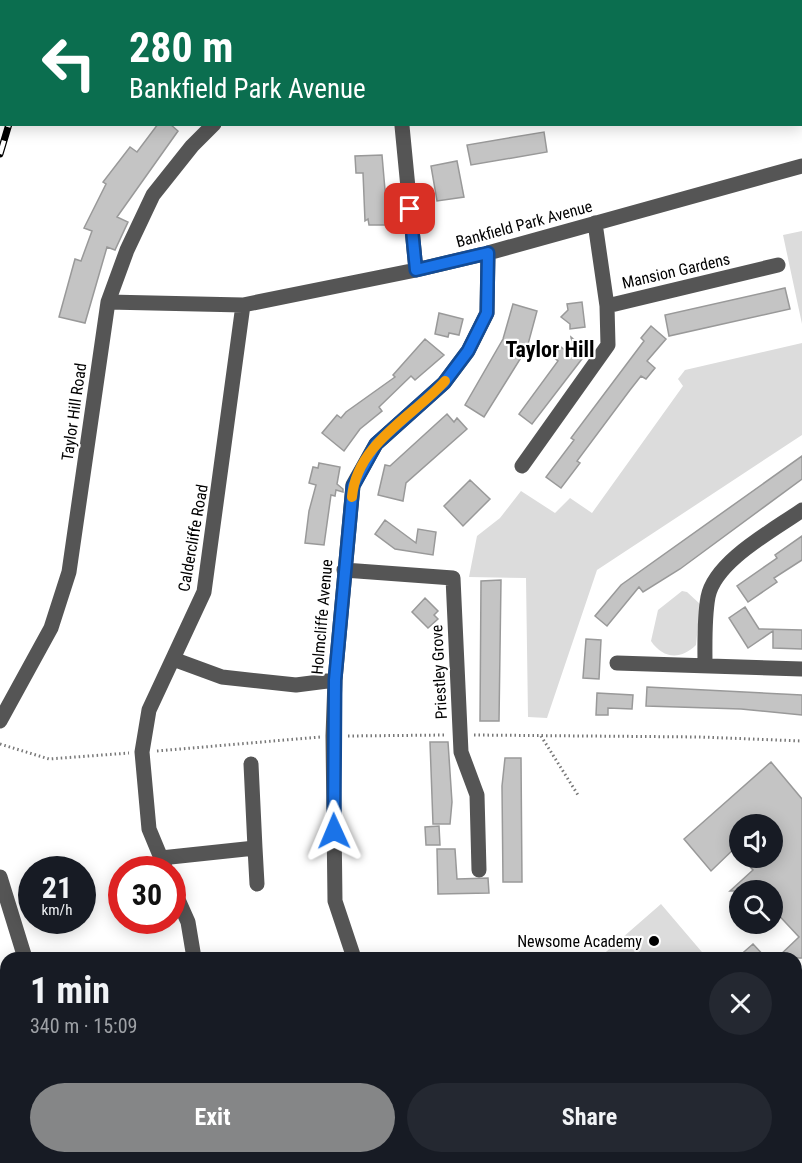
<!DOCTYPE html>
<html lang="en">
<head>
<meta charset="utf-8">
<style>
	:root { --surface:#171b24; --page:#242831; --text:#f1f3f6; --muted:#9ea1a6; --accent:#858687 }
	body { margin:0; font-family:"Roboto Condensed",sans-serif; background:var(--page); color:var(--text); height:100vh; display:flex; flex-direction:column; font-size:22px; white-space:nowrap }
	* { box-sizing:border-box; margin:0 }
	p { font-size:20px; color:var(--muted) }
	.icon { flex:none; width:33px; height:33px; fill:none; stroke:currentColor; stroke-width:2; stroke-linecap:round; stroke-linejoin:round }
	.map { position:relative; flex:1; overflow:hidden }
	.panel { position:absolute; left:0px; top:952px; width:802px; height:212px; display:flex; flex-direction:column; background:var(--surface); border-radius:18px 18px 0 0; box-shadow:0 3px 15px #0003 }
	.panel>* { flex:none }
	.guide { position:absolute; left:0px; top:0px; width:802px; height:126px; box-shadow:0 3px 15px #0003; background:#0b6e4f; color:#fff; overflow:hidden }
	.fabs { position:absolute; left:729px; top:814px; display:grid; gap:12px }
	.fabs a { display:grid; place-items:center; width:54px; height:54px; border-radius:50%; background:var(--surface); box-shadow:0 3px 15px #0003; font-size:30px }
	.speed { position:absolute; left:18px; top:856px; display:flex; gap:12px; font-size:30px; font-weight:700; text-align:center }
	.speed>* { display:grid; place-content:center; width:78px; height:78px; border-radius:50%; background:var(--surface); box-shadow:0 3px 15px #0003; line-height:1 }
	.speed small { font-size:15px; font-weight:400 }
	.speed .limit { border:9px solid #d22; background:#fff; color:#111 }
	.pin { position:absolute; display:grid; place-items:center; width:51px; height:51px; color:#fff; margin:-26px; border-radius:12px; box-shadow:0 3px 9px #0006 }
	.me { position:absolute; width:66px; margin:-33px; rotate:359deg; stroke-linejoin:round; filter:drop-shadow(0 0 4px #0008) }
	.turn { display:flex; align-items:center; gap:21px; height:126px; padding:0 30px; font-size:27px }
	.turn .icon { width:78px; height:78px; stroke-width:2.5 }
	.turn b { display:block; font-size:42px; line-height:51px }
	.round { display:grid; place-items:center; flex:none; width:63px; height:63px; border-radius:32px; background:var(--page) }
	.overview { display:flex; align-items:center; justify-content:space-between; height:102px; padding:0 30px }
	h1 { font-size:36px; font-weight:700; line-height:45px }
	.primary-button { display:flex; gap:12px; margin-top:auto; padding:12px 30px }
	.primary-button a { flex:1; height:69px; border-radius:36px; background:var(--accent); color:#fff; font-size:24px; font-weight:700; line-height:69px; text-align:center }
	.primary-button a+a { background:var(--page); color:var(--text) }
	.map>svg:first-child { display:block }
	.green { fill:#dcdcdc }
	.building { fill:#c4c4c4; stroke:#999; stroke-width:1.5 }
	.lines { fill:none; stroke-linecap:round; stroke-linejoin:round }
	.path { stroke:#777; stroke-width:3; stroke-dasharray:1.5 3; stroke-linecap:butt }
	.minor { stroke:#555; stroke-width:15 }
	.rail-casing { stroke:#000; stroke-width:7 }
	.rail { stroke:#fff; stroke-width:4.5; stroke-dasharray:14; stroke-linecap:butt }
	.route-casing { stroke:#114b97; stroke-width:15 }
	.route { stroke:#1a73e8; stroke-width:10 }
	.slow { stroke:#f59e0b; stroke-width:10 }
	.poi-dot { fill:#000; stroke:#fff; stroke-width:2 }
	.labels { text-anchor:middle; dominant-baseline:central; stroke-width:4.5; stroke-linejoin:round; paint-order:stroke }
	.street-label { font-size:16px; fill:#000; stroke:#fff }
	.poi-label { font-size:16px; fill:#000; stroke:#fff; text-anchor:end }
	.district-label { font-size:22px; font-weight:bold; fill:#000; stroke:#fff }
</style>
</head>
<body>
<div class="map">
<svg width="802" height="1163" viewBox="0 0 802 1163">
	<rect width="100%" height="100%" fill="#fff"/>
	<path class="green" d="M802,231v93l-19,-89z
		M802,343v92l-205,135 -50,148 -19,-1 -2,-139 -57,-1 8,-41 23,-18 21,-27 34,22 15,-15 22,15 91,-127 -5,-7 7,-9z
		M682,591l5,1 13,12 -4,41c-15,15 -33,14 -45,-4l7,-31z
		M661,904l46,54h-108z
		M802,1071v92h-105l5,-5h94l1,-82z"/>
	<path class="building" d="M158,124h12l8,7 -61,86 11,5 -13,28 -8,-3 -22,76 -26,-6 16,-58 6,2 11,-30 -8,-3 22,-44 -3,-2 27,-35 7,5z
		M544,132l3,20 -76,13 -4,-20z
		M382,155l6,70h-19l-1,-6 -3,2 -2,-48h-7l-1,-17z
		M457,161l7,36 -27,4 -6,-35z
		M785,288l5,21 -121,27 -4,-21z
		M582,302l3,25 -15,2v-5l-9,-7 7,-7 -1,-6z
		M513,304l24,7 -10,37 -43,69 -19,-12 38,-66z
		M439,313l24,6 -4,16 -10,-2 -1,4 -13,-3z
		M651,326l15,13 -19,22 8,7 -9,11 -5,-3 -11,14 -53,71 3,2 -19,25 -15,-11 28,-37 -3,-2 73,-97 -3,-3z
		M571,337l17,14 -56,73 -13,-10 39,-53 -5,-4 8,-10 13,10z
		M425,339l19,16 -29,25 -4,-4 -32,31 3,4 -22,18 -16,22 -22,-18 15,-18 4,3 5,-6 49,-35 -2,-2z
		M447,414l7,8 3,-4 10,11 -61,54 -3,18 -25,-6 7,-30 5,1z
		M802,456v23l-122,90 -37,23 -4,-5 -32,39 -12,-10 26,-31z
		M319,463l21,4 -3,17 6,5v3l-7,-2 -1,6 -4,-1 -7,50 -19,-2 4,-32 7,-26 -7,-2 4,-16 5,1z
		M470,480l20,19 -27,27 -19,-20z
		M385,520l31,23 2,-14 18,3 -3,23 -38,-6 -20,-15z
		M802,536v24l-28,18 3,4 -29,20 -11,-16 40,-28 -2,-3z
		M501,580l-2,141h-19l1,-140z
		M425,598l13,13 -4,4 4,4 -10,9 -16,-16z
		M745,607l14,22 43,1v19l-29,-1v-17l-25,17 -19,-30z
		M586,639l15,1 -2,39 -16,-1z
		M647,687l155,8v20l-61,-6 -95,-3z
		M597,693l36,2 -1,14 -24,-1v7h-12z
		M430,742h18l4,60 -2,22h-17z
		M505,758h16l1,124h-19l-1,-96z
		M771,762l31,37v159h-25l22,-21 -27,-29v-17h-42l23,-21 -11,-12h30v-33h-32v18l-29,28 -27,-32z
		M439,826l1,19h-14l-1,-18z
		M437,849h18l2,30 31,-1 1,15 -51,1z
		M753,944l13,14h-29z"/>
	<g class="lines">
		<path class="path" d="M474,735l226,2 102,4
			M348,736l98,-1
			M541,736l37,59
			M0,744l49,15 80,-6
			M157,751l163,-14"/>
		<path class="minor" d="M580,0l1,2
			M400,2l3,-2
			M596,2l8,-2
			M801,33h1
			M801,74l1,3
			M402,126l14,144
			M108,302l135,3 173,-35 72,-17 314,-87
			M607,306l171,-41
			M522,466l86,-121 -1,-39 -12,-83
			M344,570l109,8 8,174 16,43 2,75
			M173,659l49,18 74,8 39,-5
			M617,663l185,6
			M705,666c0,-22 -1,-47 3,-69 7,-36 66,-67 94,-87
			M0,721l51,-93 18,-56 39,-270 19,-52 26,-55 39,-49 22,-22
			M255,848l2,36
			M161,858l94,-10 -4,-84
			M166,870l-17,-41 -7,-77 7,-42 55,-118 39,-287
			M0,877l25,81
			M172,886l16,36 6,36
			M354,958l-19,-57 -2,-165 2,-56 18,-195 23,-41 68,-61 24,-32 19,-38 1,-60
			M796,1044l6,-6
			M73,1158l1,5
			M213,1158v5"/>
		<g class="rail-casing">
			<path id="rail" d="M69,2l1,-2
				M0,154l9,-30
				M0,1088l6,20
				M21,1158l2,5"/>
		</g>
		<use href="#rail" class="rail"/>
	</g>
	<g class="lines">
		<g class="route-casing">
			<path id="route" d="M334,831l1,-151 18,-194 23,-42 68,-61 24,-32 19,-38 1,-60 -72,17 -6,-61"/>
		</g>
		<use href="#route" class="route"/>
		<path class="slow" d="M352,497c5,-54 61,-80 93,-116"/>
	</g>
	<circle class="poi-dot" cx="654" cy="941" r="6"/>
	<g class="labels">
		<g class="street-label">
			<text transform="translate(524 224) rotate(-15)">Bankfield Park Avenue</text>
			<text transform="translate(676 271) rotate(-13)">Mansion Gardens</text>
			<text transform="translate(74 412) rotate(-82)">Taylor Hill Road</text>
			<text transform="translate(193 538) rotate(-80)">Caldercliffe Road</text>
			<text transform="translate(322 617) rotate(-85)">Holmcliffe Avenue</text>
			<text transform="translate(439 672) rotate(-93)">Priestley Grove</text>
		</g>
		<g class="poi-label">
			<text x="642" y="941">Newsome Academy</text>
		</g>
		<g class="district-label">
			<text x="550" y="349">Taylor Hill</text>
		</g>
	</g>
</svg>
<div class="fabs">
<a><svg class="icon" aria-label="sound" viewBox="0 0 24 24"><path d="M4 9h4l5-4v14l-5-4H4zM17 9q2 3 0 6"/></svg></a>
<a><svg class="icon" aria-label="search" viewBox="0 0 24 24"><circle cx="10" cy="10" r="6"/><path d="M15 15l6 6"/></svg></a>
</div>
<div class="speed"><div>21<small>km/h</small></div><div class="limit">30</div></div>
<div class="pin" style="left:410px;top:209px;background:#d93025"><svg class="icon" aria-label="arrive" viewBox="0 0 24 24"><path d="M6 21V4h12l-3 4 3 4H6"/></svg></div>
<svg class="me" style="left:334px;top:831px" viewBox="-20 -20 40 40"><path d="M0-17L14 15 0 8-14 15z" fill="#1a73e8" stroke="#fff" stroke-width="4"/></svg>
<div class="guide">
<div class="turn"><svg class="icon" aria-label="left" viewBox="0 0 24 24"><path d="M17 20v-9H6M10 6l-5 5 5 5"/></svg><div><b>280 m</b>Bankfield Park Avenue</div></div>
</div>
<section class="panel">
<div class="overview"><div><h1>1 min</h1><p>340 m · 15:09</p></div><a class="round"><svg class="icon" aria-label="close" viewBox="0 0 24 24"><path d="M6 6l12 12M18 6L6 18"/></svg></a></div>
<div class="primary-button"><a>Exit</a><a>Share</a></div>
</section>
</div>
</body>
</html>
